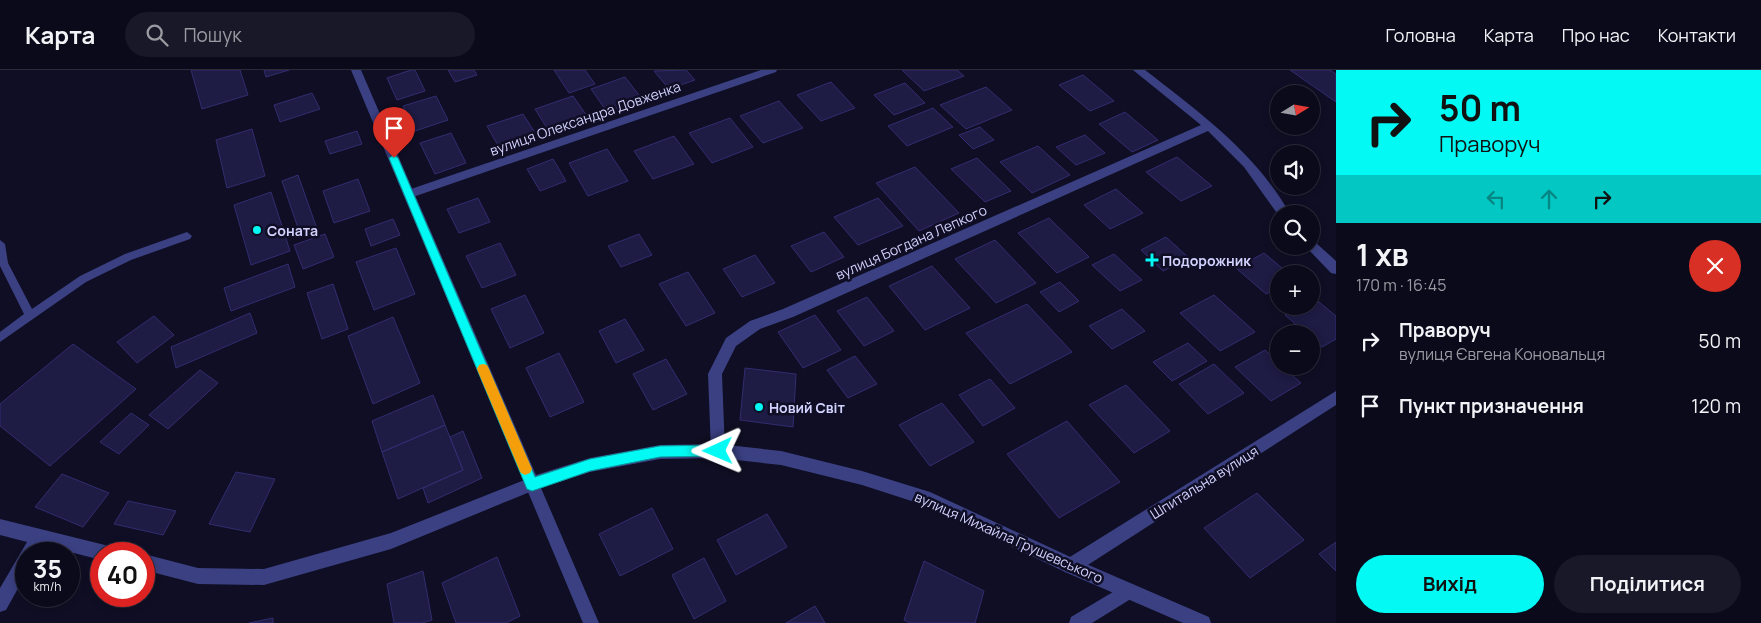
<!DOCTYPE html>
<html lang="uk">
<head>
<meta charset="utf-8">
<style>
	:root { --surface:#0b0a1b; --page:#191828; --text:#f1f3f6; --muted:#9a9aa3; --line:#2b2b3a; --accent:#03f9f4 }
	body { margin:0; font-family:Manrope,sans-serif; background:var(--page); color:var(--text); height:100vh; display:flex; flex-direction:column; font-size:19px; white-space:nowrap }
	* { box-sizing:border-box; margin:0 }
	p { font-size:16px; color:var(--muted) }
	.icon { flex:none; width:28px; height:28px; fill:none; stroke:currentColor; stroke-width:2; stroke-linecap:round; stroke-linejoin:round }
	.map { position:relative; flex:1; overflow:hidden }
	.details { display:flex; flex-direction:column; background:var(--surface); width:425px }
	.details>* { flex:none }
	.hud { background:#03f9f4; color:#111; overflow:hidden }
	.needle { width:32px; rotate:79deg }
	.fabs { position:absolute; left:1270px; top:15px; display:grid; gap:10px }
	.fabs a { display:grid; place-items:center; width:50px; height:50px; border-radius:50%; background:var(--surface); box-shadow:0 2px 8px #0003,0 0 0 1px var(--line); font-size:25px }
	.speed { position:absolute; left:15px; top:472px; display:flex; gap:10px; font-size:25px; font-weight:700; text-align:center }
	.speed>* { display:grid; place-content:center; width:65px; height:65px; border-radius:50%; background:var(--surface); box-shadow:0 2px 8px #0003,0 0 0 1px var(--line); line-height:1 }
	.speed small { font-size:12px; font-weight:400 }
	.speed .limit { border:8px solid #d22; background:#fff; color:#111 }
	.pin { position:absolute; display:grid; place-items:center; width:42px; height:42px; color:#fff; margin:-51px -21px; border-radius:50% 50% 50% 0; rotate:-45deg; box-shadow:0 0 5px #0007 }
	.pin .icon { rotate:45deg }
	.me { position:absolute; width:55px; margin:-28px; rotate:269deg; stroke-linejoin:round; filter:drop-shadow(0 0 4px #0008) }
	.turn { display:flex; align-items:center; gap:18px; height:105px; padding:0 20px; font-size:22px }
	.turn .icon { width:65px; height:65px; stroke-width:2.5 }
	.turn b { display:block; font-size:35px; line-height:42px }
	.lanes { display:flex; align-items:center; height:48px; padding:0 20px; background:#0003; justify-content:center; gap:25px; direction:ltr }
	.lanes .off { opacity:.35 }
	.round { display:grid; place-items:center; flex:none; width:52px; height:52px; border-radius:26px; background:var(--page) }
	.summary { display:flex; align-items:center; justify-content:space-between; height:85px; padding:0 20px }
	h1 { font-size:30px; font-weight:700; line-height:38px }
	.cta { display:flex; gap:10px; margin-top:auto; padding:10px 20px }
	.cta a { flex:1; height:58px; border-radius:30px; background:var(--accent); color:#111; font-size:20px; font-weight:700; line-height:58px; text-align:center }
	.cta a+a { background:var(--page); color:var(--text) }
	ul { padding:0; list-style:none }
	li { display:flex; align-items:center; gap:15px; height:65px; padding:0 20px }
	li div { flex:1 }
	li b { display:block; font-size:19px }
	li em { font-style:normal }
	header { display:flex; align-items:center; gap:30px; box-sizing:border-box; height:70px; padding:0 25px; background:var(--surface); border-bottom:1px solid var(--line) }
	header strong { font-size:24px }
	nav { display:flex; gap:28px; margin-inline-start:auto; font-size:18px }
	.search { width:350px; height:45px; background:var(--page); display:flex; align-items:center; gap:12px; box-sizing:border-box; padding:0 18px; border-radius:28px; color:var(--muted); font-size:19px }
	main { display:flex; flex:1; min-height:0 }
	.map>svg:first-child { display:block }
	.building { fill:#1e1b44; stroke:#322d70 }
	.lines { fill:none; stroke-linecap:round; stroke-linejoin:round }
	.service { fill:#3a4082; fill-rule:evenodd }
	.minor { fill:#3a4082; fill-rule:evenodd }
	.tertiary { fill:#3a4082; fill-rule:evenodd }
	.route { fill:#03f9f4; stroke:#02a29f }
	.slow { fill:#f59e0b }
	.poi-dot { fill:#03f9f4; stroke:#0f0e24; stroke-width:2 }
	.labels { text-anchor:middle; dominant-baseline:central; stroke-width:5; stroke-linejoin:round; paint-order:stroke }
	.street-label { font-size:14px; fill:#d2d2ff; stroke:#0f0e24 }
	.poi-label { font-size:14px; font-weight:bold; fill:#d2d2ff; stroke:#0f0e24; text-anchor:start }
</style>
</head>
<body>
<header>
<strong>Карта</strong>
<div class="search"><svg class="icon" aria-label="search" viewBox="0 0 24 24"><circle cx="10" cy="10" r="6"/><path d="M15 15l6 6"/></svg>Пошук</div>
<nav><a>Головна</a><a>Карта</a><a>Про нас</a><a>Контакти</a></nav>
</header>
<main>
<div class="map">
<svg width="1336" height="553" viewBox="0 0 1336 553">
	<rect width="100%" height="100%" fill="#0f0e24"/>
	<path class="building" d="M191,0h49l8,25 -46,14z
		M264,0h25l-23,7z
		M411,0h4l10,21 -28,9 -10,-22z
		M448,0h26l3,5 -22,7z
		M554,0h31l10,14 -26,9z
		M686,0l9,10 -26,9 -15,-18z
		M902,0h55l7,6 -40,15z
		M1290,0h40l6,4v28z
		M1083,5l31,26 -24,10 -31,-26z
		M625,7l17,22 -35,13 -16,-23z
		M831,12l24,26 -34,13 -24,-26z
		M905,13l20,20 -31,12 -20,-20z
		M986,17l26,23 -46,19 -26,-24z
		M312,23l8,16 -40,13 -6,-17z
		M436,26l12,24 -33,11 -12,-25z
		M573,26l16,23 -39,14 -15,-24z
		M779,31l24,27 -40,15 -23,-27z
		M933,38l20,19 -46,19 -19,-20z
		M1125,42l33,28 -26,12 -33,-28z
		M523,44l14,22 -37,13 -13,-23z
		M730,48l23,29 -41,16 -23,-30z
		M980,57l14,13 -21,9 -14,-14z
		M252,59l13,47 -38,12 -11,-48z
		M357,61l5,13 -32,10 -5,-13z
		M451,63l15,30 -31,11 -15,-31z
		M1085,65l20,18 -29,12 -20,-18z
		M674,66l20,28 -41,15 -19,-28z
		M1038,76l32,29 -38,18 -32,-31z
		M607,79l21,32 -40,15 -19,-33z
		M1177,87l35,29 -31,15 -35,-29z
		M977,88l34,33 -26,11 -34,-33z
		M553,89l13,22 -26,10 -13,-22z
		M915,97l44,46 -40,18 -43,-48z
		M298,105l18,51 -17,5 -17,-50z
		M358,109l12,32 -36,12 -11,-32z
		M1116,119l27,24 -33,16 -26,-24z
		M271,122l19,59 -39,14 -17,-60z
		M478,128l12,24 -31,11 -12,-24z
		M878,128l25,28 -45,19 -24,-28z
		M1049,148l40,39 -32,16 -39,-40z
		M393,149l7,16 -29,11 -6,-17z
		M824,162l20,25 -33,15 -20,-26z
		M325,164l9,23 -31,12 -9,-24z
		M639,164l13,21 -31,12 -13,-21z
		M1166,167l23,21 -26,13 -22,-21z
		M995,170l41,43 -40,20 -41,-44z
		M500,173l16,32 -34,13 -16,-32z
		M396,178l19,46 -41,16 -18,-48z
		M1264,183l25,21h-10v13l-13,7 -30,-26z
		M1114,184l28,26 -22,11 -28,-26z
		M755,185l20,28 -33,14 -19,-28z
		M288,194l7,23 -64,24 -7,-23z
		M932,196l38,42 -45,22 -36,-44z
		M688,202l27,41 -29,13 -27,-42z
		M1060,212l19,19 -20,11 -19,-20z
		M333,214l15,45 -26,10 -15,-46z
		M525,225l19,38 -34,15 -19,-39z
		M1214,225l41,37 -35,19 -40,-38z
		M867,227l27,34 -30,15 -27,-35z
		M1314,228l22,18v23l-14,8 -11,-9v-4h-4l-22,-19 15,-9h11v-6z
		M1027,234l45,48 -62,32 -44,-51z
		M1122,239l23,22 -33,18 -23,-23z
		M250,243l7,20 -81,35 -5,-21z
		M815,245l26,35 -38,18 -25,-36z
		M154,246l20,19 -37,28 -20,-21z
		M393,247l27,66 -47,21 -25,-68z
		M625,249l19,31 -28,13 -17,-32z
		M1188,273l19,18 -35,20 -19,-19z
		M73,274l63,45 -86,77 -50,-40v-22z
		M1265,280l14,13v3h3l19,17 -30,18 -36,-34z
		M559,283l25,49 -34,15 -24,-49z
		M855,286l22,28 -29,14 -21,-28z
		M666,289l21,35 -34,16 -20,-36z
		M1214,294l30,29 -36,21 -29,-30z
		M745,298l51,6 -3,53 -53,-7z
		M200,300l18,13 -50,46 -19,-14z
		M990,309l25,29 -32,18 -24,-31z
		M1126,315l44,46 -36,22 -45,-48z
		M433,325l12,30 -63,27 -10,-31z
		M942,333l32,39 -44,24 -31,-41z
		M131,343l18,12 -30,29 -19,-12z
		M1067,351l53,61 -61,36 -52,-64z
		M445,355l18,45 -65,29 -16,-47z
		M463,361l19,47 -54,25 -5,-15 40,-18 -13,-33z
		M236,402l39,7 -25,53 -41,-8z
		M62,404l47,19 -26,34 -48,-20z
		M1257,423l47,47 -54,38 -46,-50z
		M128,431l48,10 -13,24 -49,-11z
		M652,438l21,41 -53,27 -21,-42z
		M767,444l20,33 -51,28 -19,-35z
		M1336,472v29l-17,-17z
		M497,487l23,59 -14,7h-50l-14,-40z
		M704,488l22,43 -32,18 -22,-44z
		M924,491l60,30 -9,32h-65l-6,-3z
		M423,501l9,49 -10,3h-28l-7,-39z
		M815,536l10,17h-39z
		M273,548v5h-24z"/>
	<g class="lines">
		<path class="service" d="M187,162l5,4 -2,3 -59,21 -45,22 -86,60v-10l24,-18 -24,-48v-26l5,4 3,19 24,46 48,-33 45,-22z"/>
		<path class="minor" d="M761,0h16l-1,2 -363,125h-8l-2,-3 2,-3z
			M1133,0h12c54,42 111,83 145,144h-11v2l-35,-49 -36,-36 -415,186 -33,12 -24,17 -14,28 3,77 -2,5 -5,2 -5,-2 -2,-5 -3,-77 18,-36 24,-17 33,-12 418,-184z
			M1311,170l4,2 21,19v13l-5,-1 -24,-25 -2,-2h6z
			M1336,321v14l-259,167 -6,2 -6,-2 -2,-6 2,-6z
			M532,407l5,2 3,5 -3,5 -146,60 -127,36 -66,-1 -54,-14v-16l54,14 66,1 127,-36z
			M0,449l109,27 6,2 2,6h-16v6l-58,-15 -5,9h-12v20l-20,36 -6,2v-24l27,-46 -27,-7z
			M1128,513l6,2 2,6 -2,6 -42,26h-23l2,-6z"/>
		<path class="tertiary" d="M351,0h10l175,405 54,-17 70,-13 58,-1 63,7 81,20 68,21 147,68 132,57 2,6h-28l-118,-51 -138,-66 -65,-21 -81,-20 -63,-7 -58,1 -70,13 -49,16 58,135h-16z"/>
	</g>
	<path class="route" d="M394,85l4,3 137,319 55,-18 70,-13 58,-1 4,2 2,4 -2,4 -4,1 -58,1 -70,14 -58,20 -5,-2 -138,-331z"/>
	<path class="slow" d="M483,294l4,1 2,4 43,100 -2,4 -5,2 -4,-2 -2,-4 -42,-100 2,-4z"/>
	<g class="poi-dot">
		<circle cx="257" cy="160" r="5"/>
		<path d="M1149.5 182.5h5v5h5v5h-5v5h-5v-5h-5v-5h5z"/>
		<circle cx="759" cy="337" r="5"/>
	</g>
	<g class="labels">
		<g class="street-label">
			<text transform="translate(585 48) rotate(-19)">вулиця Олександра Довженка</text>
			<text transform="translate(911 172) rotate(-24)">вулиця Богдана Лепкого</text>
			<text transform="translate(1204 412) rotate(-32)">Шпитальна вулиця</text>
			<text transform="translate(1009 467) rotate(24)">вулиця Михайла Грушевського</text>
		</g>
		<g class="poi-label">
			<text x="267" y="160">Соната</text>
			<text x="1162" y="190">Подорожник</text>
			<text x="769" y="337">Новий Світ</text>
		</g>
	</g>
</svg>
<div class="fabs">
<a><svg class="needle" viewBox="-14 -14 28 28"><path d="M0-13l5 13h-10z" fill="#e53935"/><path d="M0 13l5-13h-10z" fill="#9a9aa3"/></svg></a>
<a><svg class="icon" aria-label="sound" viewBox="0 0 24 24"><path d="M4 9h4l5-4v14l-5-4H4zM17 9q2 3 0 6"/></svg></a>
<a><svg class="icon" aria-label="search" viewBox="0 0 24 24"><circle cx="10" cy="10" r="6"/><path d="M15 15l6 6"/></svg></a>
<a>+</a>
<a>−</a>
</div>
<div class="speed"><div>35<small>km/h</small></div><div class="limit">40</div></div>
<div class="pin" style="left:394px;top:88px;background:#d93025"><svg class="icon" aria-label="arrive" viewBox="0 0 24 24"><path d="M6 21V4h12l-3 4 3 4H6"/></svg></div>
<svg class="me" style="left:718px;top:381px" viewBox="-20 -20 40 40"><path d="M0-17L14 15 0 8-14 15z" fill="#03f9f4" stroke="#fff" stroke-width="4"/></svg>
</div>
<section class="details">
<div class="hud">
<div class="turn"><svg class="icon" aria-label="right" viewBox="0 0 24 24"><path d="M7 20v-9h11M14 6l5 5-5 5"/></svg><div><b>50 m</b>Праворуч</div></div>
<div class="lanes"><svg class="icon off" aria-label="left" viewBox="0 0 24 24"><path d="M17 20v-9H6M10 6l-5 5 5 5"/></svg><svg class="icon off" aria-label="ahead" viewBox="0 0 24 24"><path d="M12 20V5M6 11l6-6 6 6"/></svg><svg class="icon" aria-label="right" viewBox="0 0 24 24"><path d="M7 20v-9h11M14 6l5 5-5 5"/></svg></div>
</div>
<div class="summary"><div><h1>1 хв</h1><p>170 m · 16:45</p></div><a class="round" style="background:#d93025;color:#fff"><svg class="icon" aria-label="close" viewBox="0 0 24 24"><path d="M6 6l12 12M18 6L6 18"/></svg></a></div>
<ul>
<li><svg class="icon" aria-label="right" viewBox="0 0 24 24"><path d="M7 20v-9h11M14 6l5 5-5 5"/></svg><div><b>Праворуч</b><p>вулиця Євгена Коновальця</p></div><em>50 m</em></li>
<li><svg class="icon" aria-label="arrive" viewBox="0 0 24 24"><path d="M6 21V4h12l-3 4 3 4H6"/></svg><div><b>Пункт призначення</b></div><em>120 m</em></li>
</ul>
<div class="cta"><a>Вихід</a><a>Поділитися</a></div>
</section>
</main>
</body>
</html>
